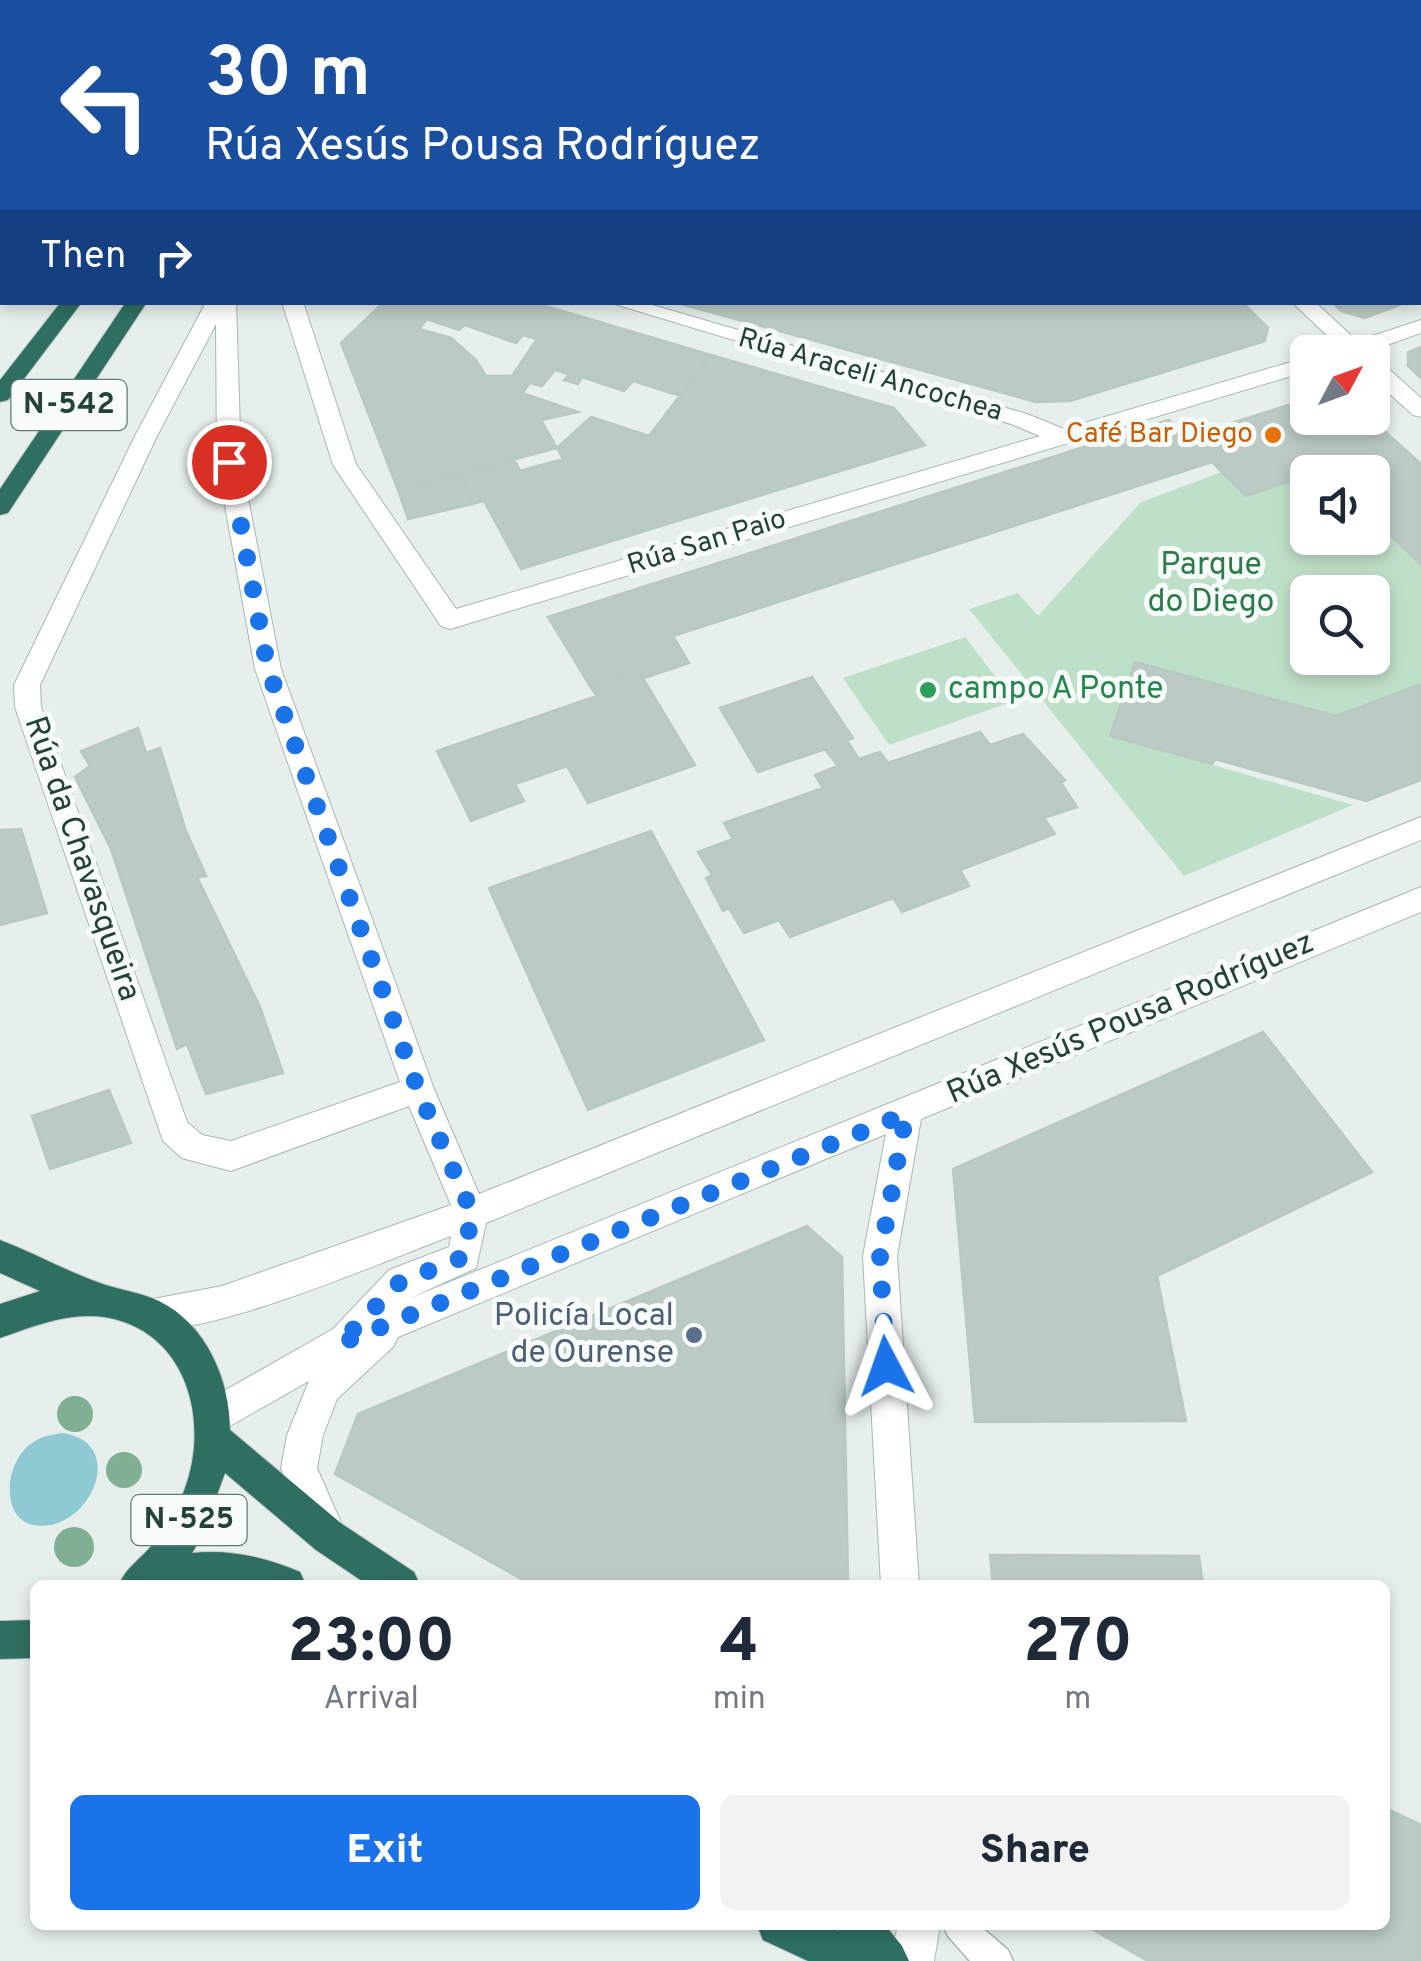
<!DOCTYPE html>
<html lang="en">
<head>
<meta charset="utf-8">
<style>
	:root { --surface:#fff; --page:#f2f2f3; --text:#1f2937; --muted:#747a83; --accent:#1a73e8 }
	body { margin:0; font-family:Overpass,sans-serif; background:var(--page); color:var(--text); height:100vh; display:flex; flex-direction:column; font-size:38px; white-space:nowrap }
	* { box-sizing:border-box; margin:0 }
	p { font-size:32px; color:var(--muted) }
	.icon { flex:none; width:55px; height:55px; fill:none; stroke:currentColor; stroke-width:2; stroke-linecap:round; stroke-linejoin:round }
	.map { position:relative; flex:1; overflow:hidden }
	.side { position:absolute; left:30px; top:1580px; width:1360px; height:350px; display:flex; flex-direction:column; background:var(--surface); border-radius:15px; box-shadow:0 5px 15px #0003 }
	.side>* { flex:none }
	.hud { position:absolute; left:0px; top:0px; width:1422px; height:305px; box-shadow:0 5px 15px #0003; background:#1a4fa0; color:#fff; overflow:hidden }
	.needle { width:65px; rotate:49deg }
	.buttons { position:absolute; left:1290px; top:335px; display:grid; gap:20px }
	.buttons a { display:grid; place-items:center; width:100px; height:100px; border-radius:15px; background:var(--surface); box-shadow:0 5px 15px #0003; font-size:50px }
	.pin { position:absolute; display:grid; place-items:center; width:85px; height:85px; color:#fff; margin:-42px; border:5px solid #fff; border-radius:50%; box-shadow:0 2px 10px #0007 }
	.me { position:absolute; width:110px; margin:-55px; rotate:356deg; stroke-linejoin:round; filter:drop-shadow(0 0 8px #0008) }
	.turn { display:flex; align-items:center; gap:35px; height:210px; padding:0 40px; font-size:45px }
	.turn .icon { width:130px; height:130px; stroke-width:2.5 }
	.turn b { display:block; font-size:70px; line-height:85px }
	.then { display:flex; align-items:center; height:95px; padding:0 40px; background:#0003; gap:20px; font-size:38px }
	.eta { display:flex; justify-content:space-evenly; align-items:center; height:170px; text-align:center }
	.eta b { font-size:60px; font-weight:800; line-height:70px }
	.action { display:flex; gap:20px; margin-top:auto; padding:20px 40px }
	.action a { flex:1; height:115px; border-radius:15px; background:var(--accent); color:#fff; font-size:40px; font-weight:800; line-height:115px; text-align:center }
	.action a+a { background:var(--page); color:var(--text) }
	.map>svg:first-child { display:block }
	.green { fill:#bfe0c8; fill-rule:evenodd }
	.water { fill:#8ec9d4 }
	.building { fill:#bbcac4; stroke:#b8c9c2; stroke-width:2.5; fill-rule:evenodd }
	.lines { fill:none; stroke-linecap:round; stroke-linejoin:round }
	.lane-casing { stroke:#a8b8b2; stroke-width:3 }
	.street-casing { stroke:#a8b8b2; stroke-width:2 }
	.secondary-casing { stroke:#a4bbb3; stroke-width:2 }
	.highway-casing { stroke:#c2cac8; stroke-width:2 }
	.lane { fill:#fff; fill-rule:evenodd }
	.street { fill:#fff; fill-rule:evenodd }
	.secondary { fill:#fff; fill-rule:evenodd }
	.highway { fill:#2f6f62; fill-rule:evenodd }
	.tree { fill:#80af93 }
	.route { stroke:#1a73e8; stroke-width:18; stroke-dasharray:0 32.4 }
	.food-dot { fill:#e8710a; stroke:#f7fbf9; stroke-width:4 }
	.leisure-dot { fill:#2e9e5b; stroke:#f7fbf9; stroke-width:4 }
	.service-dot { fill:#5c6f8a; stroke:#f7fbf9; stroke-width:4 }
	.labels { text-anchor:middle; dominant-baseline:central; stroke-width:10; stroke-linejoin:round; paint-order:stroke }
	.far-street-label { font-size:28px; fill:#24423a; stroke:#f7fbf9 }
	.far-food-label { font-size:28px; fill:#c56008; stroke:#f7fbf9; text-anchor:end }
	.shield { fill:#f7fbf9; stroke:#637a73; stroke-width:2.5 }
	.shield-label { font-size:30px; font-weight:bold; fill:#24423a }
	.park-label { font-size:32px; fill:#2d7a4b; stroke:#f7fbf9 }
	.leisure-label { font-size:32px; fill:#27864d; stroke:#f7fbf9; text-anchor:start }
	.street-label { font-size:32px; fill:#24423a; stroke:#f7fbf9 }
	.service-label { font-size:32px; fill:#4e5e75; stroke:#f7fbf9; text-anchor:end }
</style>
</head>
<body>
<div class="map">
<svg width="1421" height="1961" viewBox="0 0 1421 1961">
	<rect width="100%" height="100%" fill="#e6efeb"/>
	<path class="green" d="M1222,472l24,24 61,-21 1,63h64l1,-21 48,48v119l-85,32 -201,-54 -24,74 242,69 -169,71 -215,-267 49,-16 20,23 103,-114zM1308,592h64v66h-64z
		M965,637l49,64 -125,44 -46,-67z"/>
	<path class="water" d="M62,1433c70,9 25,107 -33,91 -29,-11 -23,-64 3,-81 9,-7 19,-8 30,-10z"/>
	<path class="building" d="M867,0h142v2h-149z
		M1075,0h215l1,2h-215z
		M384,302h148l179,53 -30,41 -48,-15 -9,10 -42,-14 -4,7 -14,-4 5,-6 -14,-4 -13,16 -12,-3 -8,10 56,19 -37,8 16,28 -159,42 -57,-147zM427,319l32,11 6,-5 51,18 7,-8 14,4 -25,37h-26l-10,-16 -25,-22 -32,-9z
		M674,302h568l26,26 -3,13 -195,60 -34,1z
		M1332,302h75l-42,16 -24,-7z
		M1421,347v31l-13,-12v-14z
		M711,355l183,53 31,37 -404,124 -37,-68 -12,3 -11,-29 54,-14 5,10 43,-12 -6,-11 34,-31 58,19z
		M1308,399v19h62l51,46v101l-49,-48v-45h-43l-4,-3 -79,27 -34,-34 -539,174 16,27 -45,15 -6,-8 -48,16 -42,-69 621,-197 18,17z
		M461,475l11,29 -64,15 -10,-29z
		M1135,662l201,54 85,-32v96l-55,21 -151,-42 -3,5 -102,-28z
		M638,670l57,95 -107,38 -21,-37 -52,18 9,17 -53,20 -34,-70 160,-55 -7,-10z
		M812,677l41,61 -6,3 12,18 21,-7 8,11 92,-31 10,13 33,-11 42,46 -4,3 16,24 -33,11 11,16 -95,36 9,16 -67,26 -9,-14 -103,39 -11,-17 -35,13 -15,-25 -6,3 -17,-33 6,-3 -14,-23 35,-13 -9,-16 99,-35 -8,-13 23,-9 -13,-17 -67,23 -38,-64z
		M138,728l8,25 14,-5 26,83 20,45 -9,1 63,130 23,66 -77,21 -19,-50 -10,5 -66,-200 -36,-72 15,-11 -9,-15z
		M21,829l26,84 -47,12v-95z
		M651,831l113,209 -176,70 -99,-222z
		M1263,1032l109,140 -215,104 29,145 -211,1 -22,-253z
		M109,1090l22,53 -81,26 -18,-53z
		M807,1226l35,31 6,328h-316l-197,-111 23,-60z
		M990,1555l209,1 4,29h-210z
		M1385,1808l36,17v136h-273l-63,-36h300z"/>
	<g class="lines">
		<g class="lane-casing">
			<path id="lane" d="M1420,24h1v8h-1z
				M943,1925h36l29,25 5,11h-43l-22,-25z"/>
		</g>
		<g class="street-casing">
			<path id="street" d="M1042,0h16v2h-16z
				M206,302h30l5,160 40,207 153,420 45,105 942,-377v23l-935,383 -10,45 -68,31 1013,-412v25l-500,207 -24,137 22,329h-38l-18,-329 23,-122 -488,203 -5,10 -56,52 -14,36 -6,33 29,66 -6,13 -13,6 -13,-6 -33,-79 6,-33 22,-54 -95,54 -13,-5 -5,-13 5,-13 132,-75 56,-59 60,-23 2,-11c-60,22 -262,111 -314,90l-5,-12 5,-12 85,-16 229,-81 -42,-99 -178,65 -49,-13 -19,-17 -148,-434 -1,-22 121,-249zM216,324l1,138 38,207 145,413 -169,59 -29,-6 -15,-13 -146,-415 -1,-22 117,-249z
				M282,302h21l53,162 100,145 584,-173 -29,-12 -403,-122h34l385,112 37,15 244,-72v14l-858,258 -9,-3 -108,-161z
				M1292,302h23l42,39 64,-21v13l-54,19h-31l3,-5z
				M1372,359l8,2 41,37v19l-8,-2 -41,-37z
				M898,1925h42l-6,36h-44z"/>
		</g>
		<g class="secondary-casing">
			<path id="secondary" d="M1332,0h17l1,2h-17z
				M1420,85h1v11h-1z"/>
		</g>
		<g class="highway-casing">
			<path id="highway" d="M61,302h21l-74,98 -8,2v-22z
				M126,302h21l-139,211 -8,2v-26z
				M0,1240c34,13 66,31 100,43 19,7 40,9 59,18 47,23 71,79 71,129l112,94 72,48 6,13h-52l-52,-35 -91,-77 -24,65 -9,15c37,-4 73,4 108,19l6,13h-187c7,-18 22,-26 34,-41 13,-15 23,-34 31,-53 27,-70 3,-161 -80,-174 -36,-5 -70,9 -104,21v-34l40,-13 -40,-18z
				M35,1620v38l-35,1v-38z
				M757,1925h69l12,6 -2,-6h49l17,21 7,15h-101l-45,-21z"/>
		</g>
		<use href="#lane" class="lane"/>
		<use href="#street" class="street"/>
		<use href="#secondary" class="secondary"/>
		<use href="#highway" class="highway"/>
	</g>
	<g class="tree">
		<circle cx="75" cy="1414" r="18"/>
		<circle cx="124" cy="1470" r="18"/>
		<circle cx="74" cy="1547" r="20"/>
	</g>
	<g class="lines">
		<path class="route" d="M229,462l39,207 150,421 54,123 -8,44 -64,25 -61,62 567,-230 -26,142 6,110"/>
	</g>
	<circle class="food-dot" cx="1273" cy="435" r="10"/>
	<circle class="leisure-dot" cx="928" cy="690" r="10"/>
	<circle class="service-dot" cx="694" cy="1335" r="10"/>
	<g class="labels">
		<g class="far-street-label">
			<text transform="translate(870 376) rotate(16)">Rúa Araceli Ancochea</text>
			<text transform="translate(707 543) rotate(-17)">Rúa San Paio</text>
		</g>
		<g class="far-food-label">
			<text x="1253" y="435">Café Bar Diego</text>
		</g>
		<g class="shield">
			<rect x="11.5" y="380" width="115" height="50" rx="8"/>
			<rect x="131.5" y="1495" width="115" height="50" rx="8"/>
		</g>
		<g class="shield-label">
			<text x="69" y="405">N-542</text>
			<text x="189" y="1520">N-525</text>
		</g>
		<g class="park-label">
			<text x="1211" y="566">Parque<tspan x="1211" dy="37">do Diego</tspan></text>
		</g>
		<g class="leisure-label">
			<text x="948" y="690">campo A Ponte</text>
		</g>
		<g class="street-label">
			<text transform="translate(81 859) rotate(71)">Rúa da Chavasqueira</text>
			<text transform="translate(1131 1019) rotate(-23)">Rúa Xesús Pousa Rodríguez</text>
		</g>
		<g class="service-label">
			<text x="674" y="1317">Policía Local<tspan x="674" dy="37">de Ourense</tspan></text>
		</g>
	</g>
</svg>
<div class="buttons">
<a><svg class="needle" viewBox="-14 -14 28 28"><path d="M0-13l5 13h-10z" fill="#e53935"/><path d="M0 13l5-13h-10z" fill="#747a83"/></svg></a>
<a><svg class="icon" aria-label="sound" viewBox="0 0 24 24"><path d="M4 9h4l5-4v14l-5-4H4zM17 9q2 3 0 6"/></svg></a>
<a><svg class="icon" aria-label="search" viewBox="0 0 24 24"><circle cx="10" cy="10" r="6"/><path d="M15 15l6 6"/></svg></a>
</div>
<div class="pin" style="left:229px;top:462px;background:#d93025"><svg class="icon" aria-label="arrive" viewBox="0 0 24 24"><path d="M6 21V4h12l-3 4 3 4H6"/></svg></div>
<svg class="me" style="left:886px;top:1366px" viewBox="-20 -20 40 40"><path d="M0-17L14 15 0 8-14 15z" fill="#1a73e8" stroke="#fff" stroke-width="4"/></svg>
<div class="hud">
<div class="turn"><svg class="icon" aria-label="left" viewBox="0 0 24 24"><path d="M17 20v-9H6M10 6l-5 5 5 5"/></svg><div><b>30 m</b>Rúa Xesús Pousa Rodríguez</div></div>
<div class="then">Then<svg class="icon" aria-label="right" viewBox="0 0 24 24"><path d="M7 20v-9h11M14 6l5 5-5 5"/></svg></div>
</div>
<section class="side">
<div class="eta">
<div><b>23:00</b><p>Arrival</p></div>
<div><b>4</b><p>min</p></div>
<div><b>270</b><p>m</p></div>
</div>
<div class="action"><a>Exit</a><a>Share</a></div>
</section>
</div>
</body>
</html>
